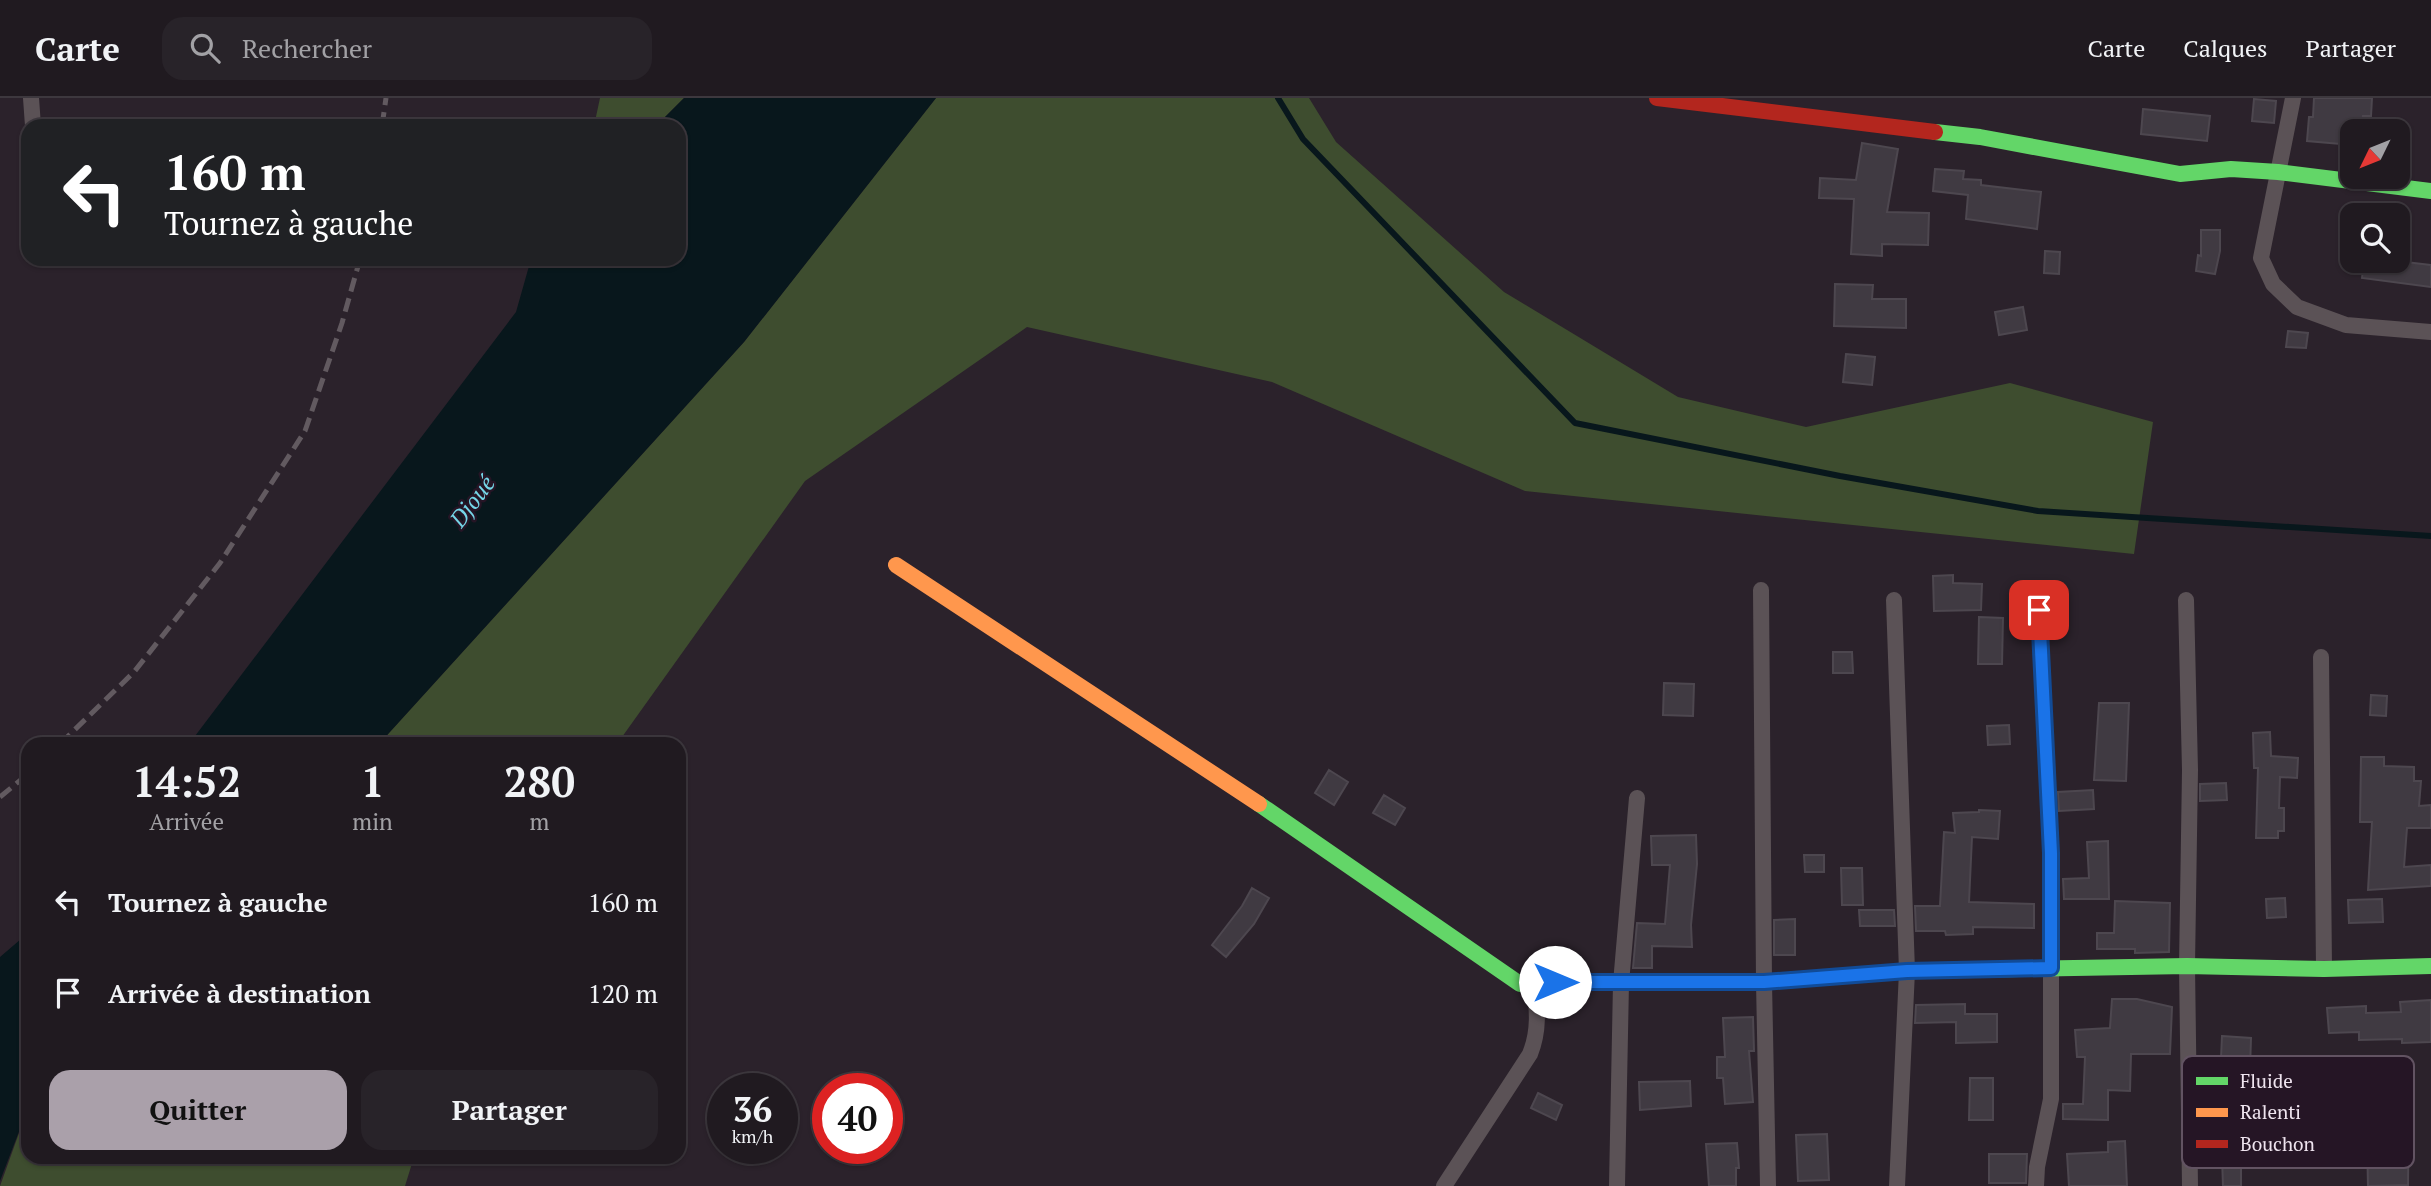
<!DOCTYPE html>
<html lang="fr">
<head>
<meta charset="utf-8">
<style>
	:root { --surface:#201a20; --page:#282329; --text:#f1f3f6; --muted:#a2a1a5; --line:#3d383e; --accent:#aaa0aa }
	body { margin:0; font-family:"PT Serif",serif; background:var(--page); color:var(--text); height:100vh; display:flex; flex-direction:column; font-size:26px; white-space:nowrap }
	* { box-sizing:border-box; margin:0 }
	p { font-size:23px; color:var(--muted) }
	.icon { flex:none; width:38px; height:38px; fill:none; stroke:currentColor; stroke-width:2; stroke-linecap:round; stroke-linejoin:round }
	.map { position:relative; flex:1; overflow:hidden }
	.panel { position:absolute; left:21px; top:639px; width:665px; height:427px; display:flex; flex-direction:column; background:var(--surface); border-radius:21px; box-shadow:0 2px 5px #0004,0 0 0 2px var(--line) }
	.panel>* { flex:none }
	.top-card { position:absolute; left:21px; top:21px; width:665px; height:147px; border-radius:21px; box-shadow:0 2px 5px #0004,0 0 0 2px var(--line); background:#202124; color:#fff; overflow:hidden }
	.needle { width:46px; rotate:227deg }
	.controls { position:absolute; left:2340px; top:21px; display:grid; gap:14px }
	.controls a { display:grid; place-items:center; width:70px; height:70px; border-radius:14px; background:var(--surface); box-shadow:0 2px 5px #0004,0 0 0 2px var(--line); font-size:35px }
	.speed { position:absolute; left:707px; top:975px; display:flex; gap:14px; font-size:35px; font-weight:700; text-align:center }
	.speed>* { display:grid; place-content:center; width:91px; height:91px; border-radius:50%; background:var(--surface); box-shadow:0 2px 5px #0004,0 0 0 2px var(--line); line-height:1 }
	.speed small { font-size:18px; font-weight:400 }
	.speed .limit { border:10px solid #d22; background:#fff; color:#111 }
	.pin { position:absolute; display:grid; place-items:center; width:60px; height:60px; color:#fff; margin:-30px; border-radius:14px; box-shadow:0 4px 10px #0006 }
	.me { position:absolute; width:77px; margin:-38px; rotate:90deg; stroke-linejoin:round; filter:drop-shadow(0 0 5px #0008) }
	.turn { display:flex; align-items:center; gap:24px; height:147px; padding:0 28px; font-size:32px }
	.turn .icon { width:91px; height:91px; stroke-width:2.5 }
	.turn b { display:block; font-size:49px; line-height:60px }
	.eta { display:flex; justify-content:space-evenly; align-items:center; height:119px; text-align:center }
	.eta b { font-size:42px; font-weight:700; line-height:49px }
	.cta { display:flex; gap:14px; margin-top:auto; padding:14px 28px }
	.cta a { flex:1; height:80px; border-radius:21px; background:var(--accent); color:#111; font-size:28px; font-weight:700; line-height:80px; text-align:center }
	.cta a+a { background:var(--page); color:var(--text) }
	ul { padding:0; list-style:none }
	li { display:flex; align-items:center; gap:21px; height:91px; padding:0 28px }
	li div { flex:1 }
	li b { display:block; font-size:26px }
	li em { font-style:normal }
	header { display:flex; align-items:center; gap:42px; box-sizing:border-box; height:98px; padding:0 35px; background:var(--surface); border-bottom:2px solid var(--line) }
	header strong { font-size:33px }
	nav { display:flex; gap:38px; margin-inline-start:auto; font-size:24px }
	.search { width:490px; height:63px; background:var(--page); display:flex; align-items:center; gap:18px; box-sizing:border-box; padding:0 24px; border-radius:21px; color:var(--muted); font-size:26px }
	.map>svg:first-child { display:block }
	.green { fill:#3e4d2f }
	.water { fill:#08171c }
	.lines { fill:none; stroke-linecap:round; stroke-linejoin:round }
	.stream { stroke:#08171c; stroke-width:6 }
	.building { fill:#403a42; stroke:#4d474f; stroke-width:2 }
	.street { stroke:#5b5256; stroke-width:16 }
	.fast { stroke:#63d668; stroke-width:16 }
	.slow { stroke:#ff974d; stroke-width:16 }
	.jam { stroke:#b3261e; stroke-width:16 }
	.rail { stroke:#625a60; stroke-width:5; stroke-dasharray:14 7; stroke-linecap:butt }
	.route-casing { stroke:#114b97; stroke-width:18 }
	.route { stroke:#1a73e8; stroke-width:12 }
	.labels { text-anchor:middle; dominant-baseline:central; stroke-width:5; stroke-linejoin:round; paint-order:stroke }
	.water-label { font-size:23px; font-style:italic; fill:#75d5e7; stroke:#251525 }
	.key { fill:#251525; stroke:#625362; stroke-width:2 }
	.key-label { font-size:19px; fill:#efe4ef }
</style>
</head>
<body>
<header>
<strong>Carte</strong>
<div class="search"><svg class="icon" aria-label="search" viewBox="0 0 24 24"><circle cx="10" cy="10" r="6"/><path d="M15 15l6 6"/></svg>Rechercher</div>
<nav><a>Carte</a><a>Calques</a><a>Partager</a></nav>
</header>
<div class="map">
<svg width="2431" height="1088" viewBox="0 0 2431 1088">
	<rect width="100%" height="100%" fill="#2b222b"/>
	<path class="green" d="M600,0h84l-28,28h-62z
		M936,0h373l27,44 168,150 174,105 128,30 204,-44 143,39 -19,132 -609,-63 -253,-109 -245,-55 -222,154 -188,263h-238l365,-402z
		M28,1010v49h386l-9,29h-405z"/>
	<path class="water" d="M684,0h252l-192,244 -365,402h-190l327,-432 15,-53h148v-133h-23z
		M28,835v175l-28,73v-224z"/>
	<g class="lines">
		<path class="stream" d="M1278,0l25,41 272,284 265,53 198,35 393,25"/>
	</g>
	<path class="building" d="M2314,0h58l-1,18h-8l-2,15h-9v14l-45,-4 2,-24h4z
		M2254,1l22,2 -2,22 -22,-2z
		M2143,11l67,7 -3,25 -66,-7z
		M1862,45l36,6 -11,63 42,1 -1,32 -46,-1v12l-31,-2 3,-55 -35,-1 1,-20 36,2z
		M1935,71l29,2 -1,8 18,1v5l60,7 -4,37 -71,-10 2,-24 -35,-4z
		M2201,132h19v21l-5,23 -19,-3 2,-16 3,1z
		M2045,153l15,1 -1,22 -15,-1z
		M2364,163h33l34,4v22l-69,-9z
		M1835,186l38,1 -1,14h34v29l-72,-2z
		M2023,209l4,23 -28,5 -4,-23z
		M2288,233l20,2 -2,15 -20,-1z
		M1846,256l29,3 -3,28 -29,-3z
		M1953,477v8l29,1 -1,26 -47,1 -1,-35z
		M1979,519l24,1 -1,46h-24z
		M1833,554h19l1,21h-20z
		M1664,585l30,1 -1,32 -30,-1z
		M2371,597l16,1 -1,20 -16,-1z
		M2099,605h30l-3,78 -32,-1z
		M2009,627l1,19 -22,1 -1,-19z
		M2270,634l1,24 27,2 -1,20 -17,-1 -1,31h5v23h-6v7h-22l2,-70h-4l-1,-35z
		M2361,659h23v9l30,1v14h7l-2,25 12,-1v23h-24l-3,39 27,-2v21l-63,4 4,-68h-12z
		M1329,672l19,12 -14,23 -19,-12z
		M2226,685l1,17 -27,1v-17z
		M2093,692l1,19 -35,2 -1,-19z
		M1384,697l21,13 -10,17 -22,-12z
		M1979,712l21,1 -2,28 -26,-2 -3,65 65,2v24l-61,-1v7l-27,1 -1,-4h-29l-1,-25h25l4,-74 11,1 -2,-20 26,-1z
		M1696,737l1,29 -6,61 1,22 -40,-1v22h-19l4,-45 28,1 5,-59h-18l-1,-29z
		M2108,743l1,58h-45l-1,-20 26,-1 -2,-36z
		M1804,757h20v17h-19z
		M1841,770h21l1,37h-21z
		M1252,790l17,10 -15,26 -28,33 -14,-12 30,-39z
		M2285,800l1,19 -19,1 -1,-19z
		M2382,801l1,23 -34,1 -1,-23z
		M2115,803l55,2 -1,49 -34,1v-4h-38v-16h17z
		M1859,812h35l1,16h-35z
		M1795,821v36h-21v-35z
		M2112,901h25l35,8 -2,47h-39l-1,37 -22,-1v30l-45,-1v-15h20l2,-47h-8l-2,-27 35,-2z
		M2431,902v42l-29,1v-4l-43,1v-8l-30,1 -2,-25 39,-2v7l35,-1 -1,-10z
		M1965,906v10h32v28l-41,1v-21l-41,1 1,-18z
		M1753,919l1,34h-5l4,51 -28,2 -2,-26h-6v-21h8l-2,-39z
		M2222,938l29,2 -1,31 26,2 -1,38 -30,-2v51h-4v28h-18l-1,-28h-20v-33h16z
		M1970,980h23v42h-24z
		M1690,983l1,25 -51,4 -1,-28z
		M1538,995l24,12 -6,15 -25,-12z
		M2390,1007v4h19l-1,76 -40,1 -1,-47 -30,4 -3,-30 17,-2v-3z
		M1827,1036l2,46 -31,1 -2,-46z
		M2125,1043l2,45h-58l-2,-32 41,-2v-10z
		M1737,1045l2,25h-3v18h-27l-3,-42z
		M1989,1056h38l-1,29h-37z"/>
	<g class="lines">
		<path class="street" d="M31,0l2,28
			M2293,0l-32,160 12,26 24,23 49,18 85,7
			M1761,492l3,392 4,204
			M1894,502l13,371 -10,215
			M2186,502l4,170 -3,196 3,220
			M2321,559l3,312
			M1444,1088l86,-132c10,-25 7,-46 4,-72
			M1617,1088l4,-203 16,-185
			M2036,1088l1,-19 14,-68v-246l-12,-243"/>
		<path class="fast" d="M1935,34l45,5 200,37 51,-5 47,3 153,19
			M1259,706l261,180 14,-2h121
			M1961,872l226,-4 137,3 107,-3"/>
		<path class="slow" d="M896,467l363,239
			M1655,884h109l143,-11 54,-1"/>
		<path class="jam" d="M1657,0l278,34"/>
		<path class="rail" d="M382,28l4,-28
			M60,646l74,-72 86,-109 85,-132 37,-108 18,-64
			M0,699l28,-23"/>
	</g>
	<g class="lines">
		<g class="route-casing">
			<path id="route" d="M1555,884h209l143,-11 144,-3v-115l-12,-243"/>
		</g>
		<use href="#route" class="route"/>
	</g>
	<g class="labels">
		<g class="water-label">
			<text transform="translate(472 403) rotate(-53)">Djoué</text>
		</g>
	</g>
	<rect x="2182" y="958" width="232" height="112" rx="10" class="key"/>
	<rect x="2196" y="979" width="32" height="8" fill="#63d668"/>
	<rect x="2196" y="1010" width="32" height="9" fill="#ff974d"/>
	<rect x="2196" y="1042" width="32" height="8" fill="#b3261e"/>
	<g class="key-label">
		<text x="2240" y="990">Fluide</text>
		<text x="2240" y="1021">Ralenti</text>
		<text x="2240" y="1053">Bouchon</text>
	</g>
</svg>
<div class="controls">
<a><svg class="needle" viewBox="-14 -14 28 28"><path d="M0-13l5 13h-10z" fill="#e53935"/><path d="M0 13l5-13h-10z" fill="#a2a1a5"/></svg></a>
<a><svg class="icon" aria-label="search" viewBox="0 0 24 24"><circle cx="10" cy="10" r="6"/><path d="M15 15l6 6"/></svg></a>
</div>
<div class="speed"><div>36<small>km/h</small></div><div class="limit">40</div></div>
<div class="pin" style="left:2039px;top:512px;background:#d93025"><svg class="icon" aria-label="arrive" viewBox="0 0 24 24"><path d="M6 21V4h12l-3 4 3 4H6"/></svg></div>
<svg class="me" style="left:1555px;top:884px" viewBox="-20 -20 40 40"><circle r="19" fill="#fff"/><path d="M0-13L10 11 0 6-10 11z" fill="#1a73e8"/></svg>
<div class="top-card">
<div class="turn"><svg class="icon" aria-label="left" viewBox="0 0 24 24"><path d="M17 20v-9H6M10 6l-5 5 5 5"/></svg><div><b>160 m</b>Tournez à gauche</div></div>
</div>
<section class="panel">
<div class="eta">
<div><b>14:52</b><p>Arrivée</p></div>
<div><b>1</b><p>min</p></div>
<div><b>280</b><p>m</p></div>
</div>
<ul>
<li><svg class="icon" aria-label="left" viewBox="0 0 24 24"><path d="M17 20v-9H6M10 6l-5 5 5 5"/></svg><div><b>Tournez à gauche</b></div><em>160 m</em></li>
<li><svg class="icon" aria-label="arrive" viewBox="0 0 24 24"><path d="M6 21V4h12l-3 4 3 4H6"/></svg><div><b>Arrivée à destination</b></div><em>120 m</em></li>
</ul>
<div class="cta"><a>Quitter</a><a>Partager</a></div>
</section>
</div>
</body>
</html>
